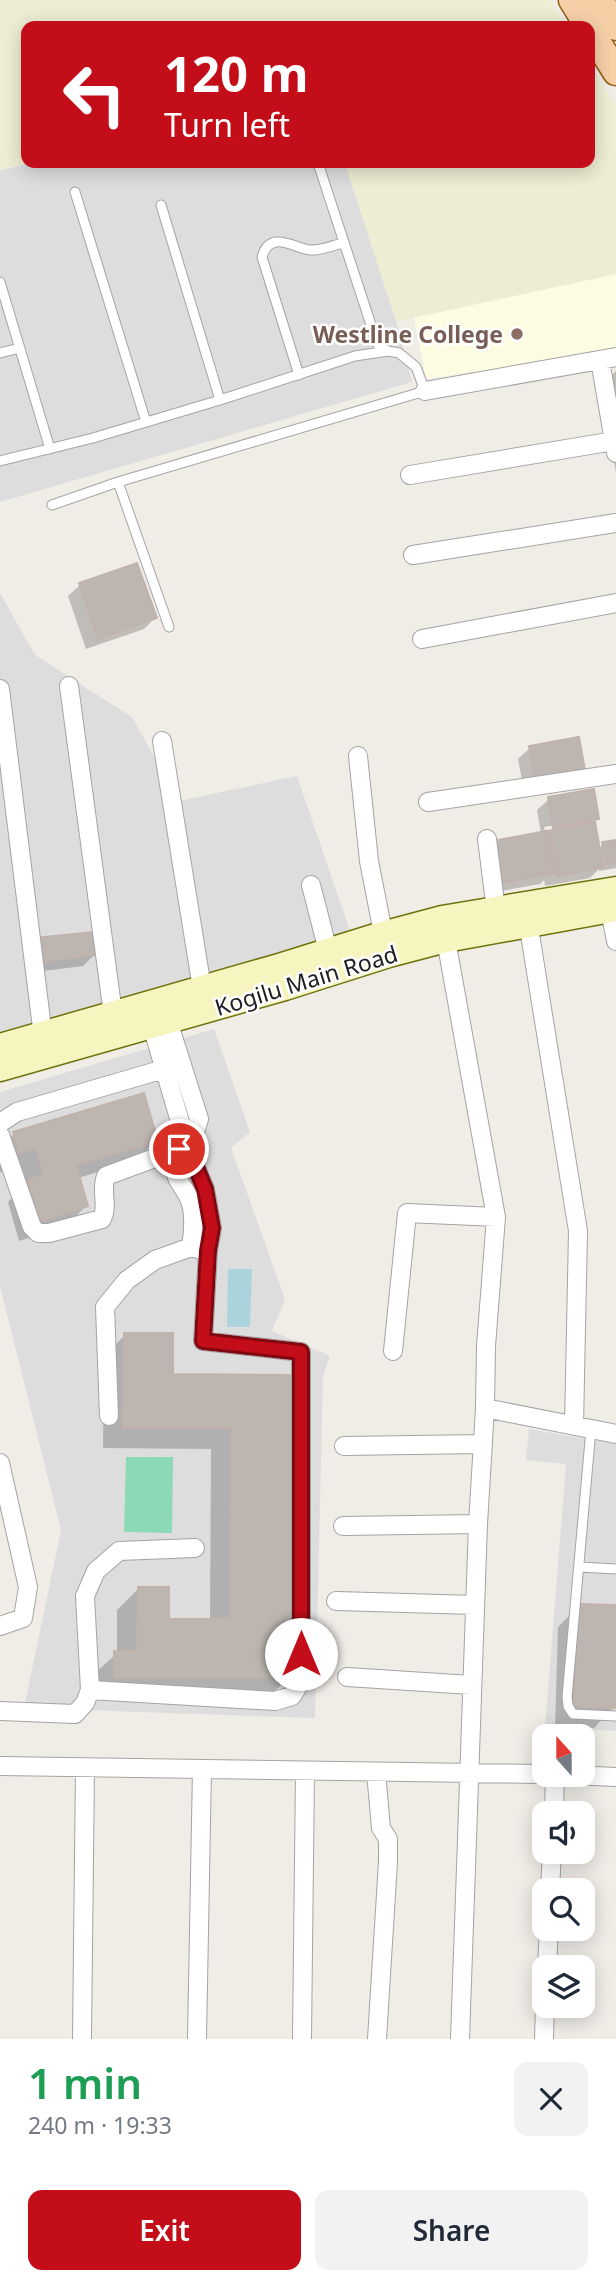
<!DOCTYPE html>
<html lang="en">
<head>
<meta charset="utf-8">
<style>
	:root { --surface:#fff; --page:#f2f2f3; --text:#1f2937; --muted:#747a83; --accent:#c30d18 }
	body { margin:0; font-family:"Noto Sans",sans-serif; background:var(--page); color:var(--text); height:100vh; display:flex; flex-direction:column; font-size:26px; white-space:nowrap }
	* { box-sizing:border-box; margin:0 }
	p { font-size:23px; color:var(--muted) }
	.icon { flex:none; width:38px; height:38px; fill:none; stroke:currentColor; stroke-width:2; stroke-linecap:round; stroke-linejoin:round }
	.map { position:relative; height:2039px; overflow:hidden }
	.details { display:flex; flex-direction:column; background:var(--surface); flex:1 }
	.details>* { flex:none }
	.banner { position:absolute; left:21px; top:21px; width:574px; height:147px; border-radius:14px; box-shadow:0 4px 18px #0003; background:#c30d18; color:#fff; overflow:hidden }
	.needle { width:46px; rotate:339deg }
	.controls { position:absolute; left:532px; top:1724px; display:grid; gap:14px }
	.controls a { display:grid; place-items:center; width:63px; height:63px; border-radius:14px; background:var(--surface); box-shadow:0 4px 18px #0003; font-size:35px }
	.pin { position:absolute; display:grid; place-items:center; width:60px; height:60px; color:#fff; margin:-30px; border:4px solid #fff; border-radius:50%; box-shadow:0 2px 7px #0007 }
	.me { position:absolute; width:77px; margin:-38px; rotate:0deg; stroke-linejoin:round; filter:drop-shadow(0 0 5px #0008) }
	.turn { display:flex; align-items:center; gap:24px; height:147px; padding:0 28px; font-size:32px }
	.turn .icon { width:91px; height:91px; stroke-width:2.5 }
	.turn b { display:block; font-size:49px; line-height:60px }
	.round { display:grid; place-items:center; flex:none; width:74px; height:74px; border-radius:14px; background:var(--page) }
	.head { display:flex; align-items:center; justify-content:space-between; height:119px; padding:0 28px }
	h1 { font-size:42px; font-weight:600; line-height:52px; color:#1e9e55 }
	.button { display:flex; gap:14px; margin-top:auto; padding:14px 28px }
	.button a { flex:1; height:80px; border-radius:14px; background:var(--accent); color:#fff; font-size:28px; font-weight:600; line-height:80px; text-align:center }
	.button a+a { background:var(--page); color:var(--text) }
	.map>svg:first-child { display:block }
	.residential { fill:#dedddd }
	.education { fill:#fdfce3 }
	.farmland { fill:#ededd4 }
	.pitch { fill:#8bd9b7 }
	.water { fill:#abd3db }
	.shadow { fill:#0003; fill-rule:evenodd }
	.building { fill:#bdb6b0; stroke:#c1b3ab; stroke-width:2 }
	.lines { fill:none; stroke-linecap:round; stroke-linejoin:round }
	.lane-casing { stroke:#a4a4a4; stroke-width:11 }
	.street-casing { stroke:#a4a4a4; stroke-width:20 }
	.secondary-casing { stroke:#6d720c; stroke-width:27 }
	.primary-casing { stroke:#925d0a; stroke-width:29 }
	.lane { stroke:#fff; stroke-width:9 }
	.street { stroke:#fff; stroke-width:18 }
	.secondary { stroke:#f6f5c0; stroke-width:24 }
	.primary { stroke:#f6cfa7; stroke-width:26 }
	.route-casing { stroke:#7f0810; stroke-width:18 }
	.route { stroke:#c30d18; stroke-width:12 }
	.education-dot { fill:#8d6e63; stroke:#fff; stroke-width:2.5 }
	.labels { text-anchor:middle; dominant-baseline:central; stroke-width:5; stroke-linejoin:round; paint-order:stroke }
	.education-label { font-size:23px; font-weight:bold; fill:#785e54; stroke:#fff; text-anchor:end }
	.street-label { font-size:23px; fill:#202020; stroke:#fff }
</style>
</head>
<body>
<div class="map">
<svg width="616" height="2039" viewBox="0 0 616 2039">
	<rect width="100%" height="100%" fill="#f0ede7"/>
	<path class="residential" d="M32,163h313l51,158 16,61 -412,120v-332z
		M0,593l35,62 97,62 47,84 118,-25 56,164 -353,104z
		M214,1029l36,103 -19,16 54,151 -13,32 58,25 -7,20 -8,342 -291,-10 37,-178 -61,-243v-195z
		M529,1429l87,15v287l-71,-3 21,-264 -40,-4z"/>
	<path class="education" d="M616,274v77l-190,28 -12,-61z"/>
	<path class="farmland" d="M0,0h550l16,26h-540v137h2l-28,6z
		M590,64l26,42v168l-220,47 -51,-158h245z"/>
	<path class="pitch" d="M126,1457h47l-1,76 -48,-1z"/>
	<path class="water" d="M228,1269h24l-2,58h-23z"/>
	<path class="shadow" d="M616,371v102l-15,-87z
		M136,565l19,53 -11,11 -58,20 -18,-53 12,-11z
		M578,739l-54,51 -6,-31 12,-11z
		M549,799l49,19 -5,4 5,27 5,-5 13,-2v26l-17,3v-2l-9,9 -45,8 -1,-6 -4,4 -50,9 51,-60 -4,-23zM587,819v4l-42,8 -1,-4z
		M25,952l69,3 -11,11 -55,7z
		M14,1134l142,6 -21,21 -57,17 8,28 -21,21 -46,14 -11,-39 14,-14 -7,-20 -15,4v-24z
		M125,1335l46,41h121l-2,300 -21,21h-175v-23l23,-21v-43l21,-21 29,32h43l1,-172 -108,-1 1,-92z
		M579,1606l37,1v121v-23l-22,23 -39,-1 3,-100z"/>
	<path class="building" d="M137,563l20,55 -59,21 -19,-56z
		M579,737l6,33 -50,10 -6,-34z
		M594,789l5,30 -46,9 -5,-31z
		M595,822l8,45 -47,9 -8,-45z
		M546,831l8,42 -53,10 -8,-42z
		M616,840v23l-10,2 -4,-23z
		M93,932l3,23 -57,7 -3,-24z
		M144,1093l14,48 -82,24 12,41 -48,15 -12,-41 16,-5 -8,-27 -17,5 -6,-21z
		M124,1333h49v41l120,1 -1,302h-178v-26h23l1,-64h31v32h61l1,-191h-108z
		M578,1604l38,1v103l-41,-2z"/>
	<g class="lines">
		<g class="lane-casing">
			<path id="lane" d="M318,163l56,171 4,11 10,6
				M75,192l71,230
				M161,205l59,195
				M0,282l50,167
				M0,353l20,-5
				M299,375l-37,-118c8,-28 32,-9 48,-7 10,1 24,-5 33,-7
				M0,461l93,-23 127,-38 135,-44 33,-5 11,2 17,14 9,24 -307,91 -66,23
				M118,482l51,145
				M591,1429l-24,268 1,9 5,8 43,2
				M579,1567l37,2"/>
		</g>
		<g class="street-casing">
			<path id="street" d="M600,360l16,93
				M425,391l191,-34
				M410,475l204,-34
				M413,555l203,-32
				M422,639l194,-36
				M69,686l44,328
				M0,689l44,355
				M162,741l40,247
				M358,756l11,105 16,82
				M428,802l188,-28
				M487,839l9,71
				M311,885l17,66
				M610,910l6,31
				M527,916l51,315 -4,195
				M446,940l50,277 -10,129 -1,62 -7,116 -18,515
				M152,1026l29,99 12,13
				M0,1123l17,-11 164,-48
				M0,1135l32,92 6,6h11l53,-14c7,-14 -2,-28 4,-43l73,-27 14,-11 6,-19 -31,-98
				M191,1247c2,-12 3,-28 1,-40 -7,-28 -24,-21 -13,-58l16,16 10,24 7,39 -4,23 -5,90 98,11v329l-9,15 -17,5 -185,-11 -5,-94 11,-25 23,-20 76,-3
				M393,1351l14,-138 89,4
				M485,1408l131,26
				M109,1416l-4,-109 22,-27 28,-20 36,-13 10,3
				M344,1446l137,-2
				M0,1463l28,124 -5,31 -23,8
				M343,1526l135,-2
				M336,1601l139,4
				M347,1677l124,8
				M0,1711l75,3 10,-11 5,-13
				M0,1766l544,8
				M376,1772l5,56 7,11v23l-11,177
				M550,1774l66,3
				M554,1813l1,-38
				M550,1890l2,-38
				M547,1967l2,-39
				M82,2039l3,-271
				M197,2039l5,-270
				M302,2039l3,-268
				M544,2039l1,-33"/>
		</g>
		<g class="secondary-casing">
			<path id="secondary" d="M0,1046l279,-80 103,-32 60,-16 174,-29
				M0,1069l285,-81 104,-33 57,-15 170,-31"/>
		</g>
		<g class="primary-casing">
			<path id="primary" d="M572,0l16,26
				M600,0l16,27
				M590,30l26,42"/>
		</g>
		<use href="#lane" class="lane"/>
		<use href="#street" class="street"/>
		<use href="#secondary" class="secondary"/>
		<use href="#primary" class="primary"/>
	</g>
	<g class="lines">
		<g class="route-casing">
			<path id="route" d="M179,1149l16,16 10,24 7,39 -4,23 -5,90 98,11v302"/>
		</g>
		<use href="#route" class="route"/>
	</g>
	<circle class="education-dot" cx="517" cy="334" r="7"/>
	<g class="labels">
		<g class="education-label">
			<text x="503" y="334">Westline College</text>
		</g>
		<g class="street-label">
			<text transform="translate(306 980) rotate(-17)">Kogilu Main Road</text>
		</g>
	</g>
</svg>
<div class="controls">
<a><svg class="needle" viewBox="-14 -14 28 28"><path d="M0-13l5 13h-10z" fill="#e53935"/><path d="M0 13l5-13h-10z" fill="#747a83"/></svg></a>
<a><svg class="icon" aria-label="sound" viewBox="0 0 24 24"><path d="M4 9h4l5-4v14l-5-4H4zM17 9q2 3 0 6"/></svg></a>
<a><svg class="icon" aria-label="search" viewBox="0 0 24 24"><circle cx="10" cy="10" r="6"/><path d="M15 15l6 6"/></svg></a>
<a><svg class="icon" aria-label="layers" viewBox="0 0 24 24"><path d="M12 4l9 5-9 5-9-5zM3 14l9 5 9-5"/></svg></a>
</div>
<div class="pin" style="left:179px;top:1149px;background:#d93025"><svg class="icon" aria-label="arrive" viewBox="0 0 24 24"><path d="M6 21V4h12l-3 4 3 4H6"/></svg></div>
<svg class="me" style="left:301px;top:1654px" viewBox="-20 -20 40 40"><circle r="19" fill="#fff"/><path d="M0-13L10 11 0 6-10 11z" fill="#c30d18"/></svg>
<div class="banner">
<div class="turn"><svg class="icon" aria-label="left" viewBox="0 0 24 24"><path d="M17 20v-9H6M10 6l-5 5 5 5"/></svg><div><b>120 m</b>Turn left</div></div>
</div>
</div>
<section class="details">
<div class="head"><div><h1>1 min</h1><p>240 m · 19:33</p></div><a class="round"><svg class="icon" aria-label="close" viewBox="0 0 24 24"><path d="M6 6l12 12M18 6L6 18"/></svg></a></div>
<div class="button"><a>Exit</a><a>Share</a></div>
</section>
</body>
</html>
